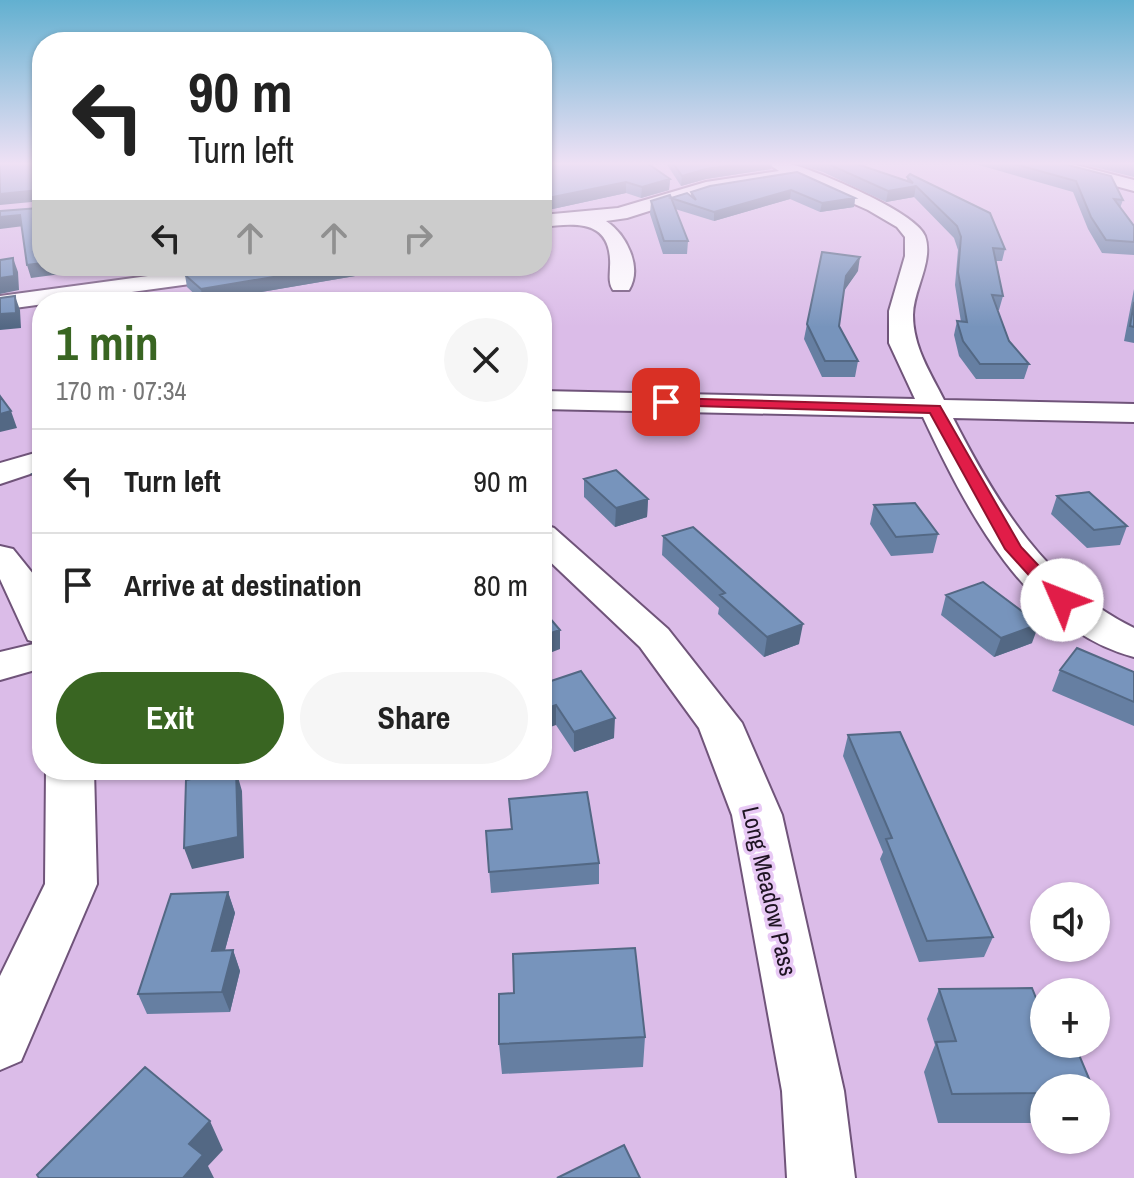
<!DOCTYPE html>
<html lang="en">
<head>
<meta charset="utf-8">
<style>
	:root { --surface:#fff; --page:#f6f6f6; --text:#222; --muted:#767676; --line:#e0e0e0; --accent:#396522 }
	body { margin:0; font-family:"Archivo Narrow",sans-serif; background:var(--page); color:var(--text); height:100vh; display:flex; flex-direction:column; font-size:30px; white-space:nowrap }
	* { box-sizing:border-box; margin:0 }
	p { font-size:26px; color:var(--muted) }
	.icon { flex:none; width:44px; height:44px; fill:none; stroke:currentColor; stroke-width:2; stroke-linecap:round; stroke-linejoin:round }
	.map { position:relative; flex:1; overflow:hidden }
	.sheet { position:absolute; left:32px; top:292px; width:520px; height:488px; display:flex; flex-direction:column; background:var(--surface); border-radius:32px; box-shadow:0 2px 6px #0004 }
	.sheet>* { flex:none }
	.guide { position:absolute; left:32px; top:32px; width:520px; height:244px; border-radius:32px; box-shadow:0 2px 6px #0004; background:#fff; color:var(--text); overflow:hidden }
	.controls { position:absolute; left:1030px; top:882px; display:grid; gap:16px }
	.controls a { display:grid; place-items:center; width:80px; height:80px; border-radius:50%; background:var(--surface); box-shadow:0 2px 6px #0004; font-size:40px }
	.pin { position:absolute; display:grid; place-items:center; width:68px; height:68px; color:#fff; margin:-34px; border-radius:16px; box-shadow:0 4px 12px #0006 }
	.me { position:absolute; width:88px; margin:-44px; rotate:314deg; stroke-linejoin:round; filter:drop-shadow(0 0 6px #0008) }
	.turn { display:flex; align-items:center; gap:28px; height:168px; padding:0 24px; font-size:36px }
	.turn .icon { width:104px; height:104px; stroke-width:2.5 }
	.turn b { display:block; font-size:56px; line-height:68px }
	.lanes { display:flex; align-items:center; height:76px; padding:0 24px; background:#0003; justify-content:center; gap:40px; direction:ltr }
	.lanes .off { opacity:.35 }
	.round { display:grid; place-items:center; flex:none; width:84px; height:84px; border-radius:42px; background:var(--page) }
	.headline { display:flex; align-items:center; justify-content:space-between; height:136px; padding:0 24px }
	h1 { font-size:48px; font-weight:700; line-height:60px; color:var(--accent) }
	.primary-button { display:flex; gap:16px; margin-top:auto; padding:16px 24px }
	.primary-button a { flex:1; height:92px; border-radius:48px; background:var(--accent); color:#fff; font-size:32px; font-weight:700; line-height:92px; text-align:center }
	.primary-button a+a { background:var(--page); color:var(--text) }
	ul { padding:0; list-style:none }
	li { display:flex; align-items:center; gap:24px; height:104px; padding:0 24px; border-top:2px solid var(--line) }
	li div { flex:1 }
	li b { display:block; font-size:30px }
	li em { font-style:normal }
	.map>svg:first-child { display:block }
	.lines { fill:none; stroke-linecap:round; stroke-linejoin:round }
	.minor-casing { stroke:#70547a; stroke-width:4 }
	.minor { fill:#fff; fill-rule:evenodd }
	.wall { fill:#667fa2 }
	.shaded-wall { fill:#536884 }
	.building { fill:#7794bc; stroke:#536884; stroke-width:2 }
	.route { fill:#e11d48; stroke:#92132f; stroke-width:2 }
	.labels { text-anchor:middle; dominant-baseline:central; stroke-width:7; stroke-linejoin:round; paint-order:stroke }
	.near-street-label { font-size:24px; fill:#1f1423; stroke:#e8c9f5 }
</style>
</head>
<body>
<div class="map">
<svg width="1134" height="1178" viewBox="0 0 1134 1178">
	<rect width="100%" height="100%" fill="#dbbce8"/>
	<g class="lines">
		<g class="minor-casing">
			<path id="minor" d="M767,163c7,-1 16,-2 24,1 26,7 125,48 134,72 9,25 -12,54 -12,79 0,32 17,57 31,85l190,4v18l-181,-4c43,84 93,167 181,210v29c-107,-28 -168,-148 -211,-240l-381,-8v-18l373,8 -26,-56v-32l16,-55v-19l-8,-10 -29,-17 -72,-32 -87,14 -82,26 -21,3c20,13 37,46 23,69h-16c-6,-9 -2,-20 -3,-31 -2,-41 -39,-35 -68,-32v-12l76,-7 88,-26 73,-11z
				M1043,163h25l66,17v11l-89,-24z
				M222,266h60l-11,7 -271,37v-14z
				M42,451v19l-42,14v-21z
				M542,524l12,4 114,101 74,94 40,92 62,276 11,87h-68l-5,-87 -50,-276 -33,-87 -59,-81 -98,-93z
				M0,546l13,3 29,36v83l-42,12v-28l38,-9 -10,-3 -28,-61z
				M46,770h48l3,114 -76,177 -21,9v-94l45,-92z"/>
		</g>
		<use href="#minor" class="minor"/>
	</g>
	<path class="wall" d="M542,163l128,16 -1,11 -28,8 -15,-5 -78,17v-6h-6z
		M666,163h106l-1,6 -65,10 -25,7z
		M793,163h61l53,18v-4l98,72 -3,12h-6l7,35 -4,14h-2l12,31 20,23 -5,15h-48l-17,-23 -5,-21 3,-14 4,1 -6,-37 3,-35 -4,-12 -40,-41 -28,5 -63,-30z
		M972,163h87l64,37 -3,8 14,18v29l-32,-2 -14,-24 -15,-37z
		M1078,163h56v14z
		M797,172l58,26 -1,9 -34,5 -30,-13 -76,22 -39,-12 13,32 -1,13h-24l-13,-40 1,-13 40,-5v-4z
		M253,266h107l1,9 -158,27 -16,-15 -2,-12z
		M858,271l-14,19 -5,36 19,35 -3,16h-33l-18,-38 3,-15z
		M1134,289v54l-10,-2z
		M42,470v25l-3,-4 -7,-17z
		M584,479l64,20 -1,18 -32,10 -31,-30z
		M1057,496l70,30 -7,19 -33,3 -36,-34z
		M874,505l64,29 -5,19 -42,3 -21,-32z
		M663,536l136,108 -35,13 -46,-43 1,-6 -57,-53z
		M946,595l86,48 -38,14 -53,-42z
		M1060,670l74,2v54l-82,-35z
		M542,684l72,54 -40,14 -18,-27z
		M848,735l145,202 -9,20 -65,5 -39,-103 3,-7 -40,-96z
		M509,799l90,64v21l-108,9 -5,-62 25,-2z
		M228,892l7,21 -10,37h8l7,21 -10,41 -83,2 -9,-20z
		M939,989l118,61 -13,38v35h-106l-14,-51 11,-27 -8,-26z
		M645,1037l-2,30 -141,7 -3,-30z"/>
	<path class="shaded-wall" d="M747,163h25l-1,6 -65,10 -25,7 1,-10 24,-7z
		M670,179l-1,11 -28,8 1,-11z
		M626,182v11l-78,17v-12z
		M916,186l-2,11 -28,5 2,-11z
		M39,190l3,11 -42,4v-11z
		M791,190l-1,9 -76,22v-9z
		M855,198l-1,9 -34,5 2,-9z
		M20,215l4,11 -24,3v-12z
		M860,257l-2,14 -14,20 2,-15z
		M13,258l5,14 1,18 -19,4v-16z
		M42,263v3h56v3l-67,9 -4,-13z
		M167,266h33l-32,4z
		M339,266h21l1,9 -158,27 -2,-13z
		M15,296l5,14 1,18 -21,2v-16z
		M11,411l6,17 -17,4v-18z
		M648,499l-1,18 -32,10 1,-19z
		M803,624l-4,20 -35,13 3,-20z
		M1039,624l-7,19 -38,14 7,-19z
		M560,630v19l-18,7v-20z
		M556,705v20l-14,5v-20z
		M615,718l-1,20 -40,14v-20z
		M236,770l6,21 2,67 -52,11 -8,-21z
		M228,892l7,21 -16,59 -7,-21z
		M233,950l7,21 -10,41 -8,-20z
		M210,1121l13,29 -15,16 6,12h-31l6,-34z"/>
	<path class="building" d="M0,163h42v100l-15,2 -7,-50 -20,2v-6l39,-3 3,-3v-12l-3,-3 -39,4z
		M542,163h105l23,16 -28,8 -16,-5 -78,16v-5h-6z
		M673,163h74l-41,6 -24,7z
		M826,163h28l59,20 -6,-6 3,-3 80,39 15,36 -12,-1 10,48 -11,-1 17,46 20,23h-49l-17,-23 -6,-20 10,1 -9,-50 3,-35 -4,-11 -41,-40 -28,5z
		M1011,163h49l51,13 12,24 -9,-1 20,27v16l-28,-2 -15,-23 -15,-36z
		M797,172l58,26 -33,5 -31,-13 -77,22 -43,-14 16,-5 9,7 -5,-8 19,-6z
		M670,195l18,46h-24l-13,-40z
		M822,252l38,5 -14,19 -7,50 19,35h-33l-18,-37z
		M13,258l1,18 -14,2v-18z
		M253,266h86l-138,23 -16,-14z
		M15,296l1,17 -16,1v-16z
		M1134,302v25l-4,-1z
		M0,396l11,15 -11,3z
		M42,470v13l-10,-9z
		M616,470l32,29 -32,9 -32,-29z
		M1089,492l38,34 -33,4 -37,-34z
		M915,503l23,31 -42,3 -22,-32z
		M693,527l110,97 -36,13 -47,-42 5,-2 -62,-57z
		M983,582l56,42 -38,14 -55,-43z
		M542,609l18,21 -18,6z
		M1077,648l57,24v30l-74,-32z
		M581,671l34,47 -41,14 -18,-27 -14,5v-26z
		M900,732l93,205 -66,4 -41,-102 6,-1 -44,-103z
		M236,770l2,67 -54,11 2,-68z
		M587,792l12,71 -110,9 -3,-41 26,-2 -3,-30z
		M228,892l-16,59 21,-1 -11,42 -84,2 33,-100z
		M635,948l10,89 -146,7v-50l15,-1 -1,-39z
		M1032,988l12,30v26h11l2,6h20l16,38h-49v5l-92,1 -16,-52 20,-1 -17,-52z
		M145,1067l65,54 -21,23 14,11 -20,23h-144l-2,-3z
		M624,1145l16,33h-83z"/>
	<linearGradient id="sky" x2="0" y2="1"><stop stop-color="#62b0d0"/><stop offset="0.5" stop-color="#efe1f5"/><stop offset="1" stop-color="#efe1f5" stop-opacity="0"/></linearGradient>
	<rect width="1134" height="327" fill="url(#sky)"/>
	<path class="route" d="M666,398l274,8 81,141 50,53 -9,5 -7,-1 -50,-55 -75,-136 -269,-8 -2,-3z"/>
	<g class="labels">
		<g class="near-street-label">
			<text transform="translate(770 891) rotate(77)">Long Meadow Pass</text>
		</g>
	</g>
</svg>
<div class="controls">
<a><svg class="icon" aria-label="sound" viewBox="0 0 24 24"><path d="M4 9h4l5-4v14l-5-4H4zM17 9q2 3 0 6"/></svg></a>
<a>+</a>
<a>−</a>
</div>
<div class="pin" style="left:666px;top:402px;background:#d93025"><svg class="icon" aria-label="arrive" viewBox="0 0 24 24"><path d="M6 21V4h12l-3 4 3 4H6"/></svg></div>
<svg class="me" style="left:1062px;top:600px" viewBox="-20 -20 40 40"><circle r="19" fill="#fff"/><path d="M0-13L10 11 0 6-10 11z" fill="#e11d48"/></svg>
<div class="guide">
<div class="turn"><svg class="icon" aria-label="left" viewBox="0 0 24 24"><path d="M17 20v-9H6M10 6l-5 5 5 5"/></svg><div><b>90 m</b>Turn left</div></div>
<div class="lanes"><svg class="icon" aria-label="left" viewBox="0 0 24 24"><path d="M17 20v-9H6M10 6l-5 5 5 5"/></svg><svg class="icon off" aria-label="ahead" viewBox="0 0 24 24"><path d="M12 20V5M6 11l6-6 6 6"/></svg><svg class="icon off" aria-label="ahead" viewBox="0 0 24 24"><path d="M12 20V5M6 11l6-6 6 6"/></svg><svg class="icon off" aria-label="right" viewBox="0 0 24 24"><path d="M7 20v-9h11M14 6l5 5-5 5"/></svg></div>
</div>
<section class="sheet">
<div class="headline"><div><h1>1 min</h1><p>170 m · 07:34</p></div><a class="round"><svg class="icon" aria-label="close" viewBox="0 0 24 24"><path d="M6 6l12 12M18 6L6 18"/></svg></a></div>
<ul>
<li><svg class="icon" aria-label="left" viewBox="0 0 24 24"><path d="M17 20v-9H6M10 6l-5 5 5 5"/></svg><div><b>Turn left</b></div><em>90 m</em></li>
<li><svg class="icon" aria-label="arrive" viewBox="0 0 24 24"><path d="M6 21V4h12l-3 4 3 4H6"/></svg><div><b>Arrive at destination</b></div><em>80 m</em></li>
</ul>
<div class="primary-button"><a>Exit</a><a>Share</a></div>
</section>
</div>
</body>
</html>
